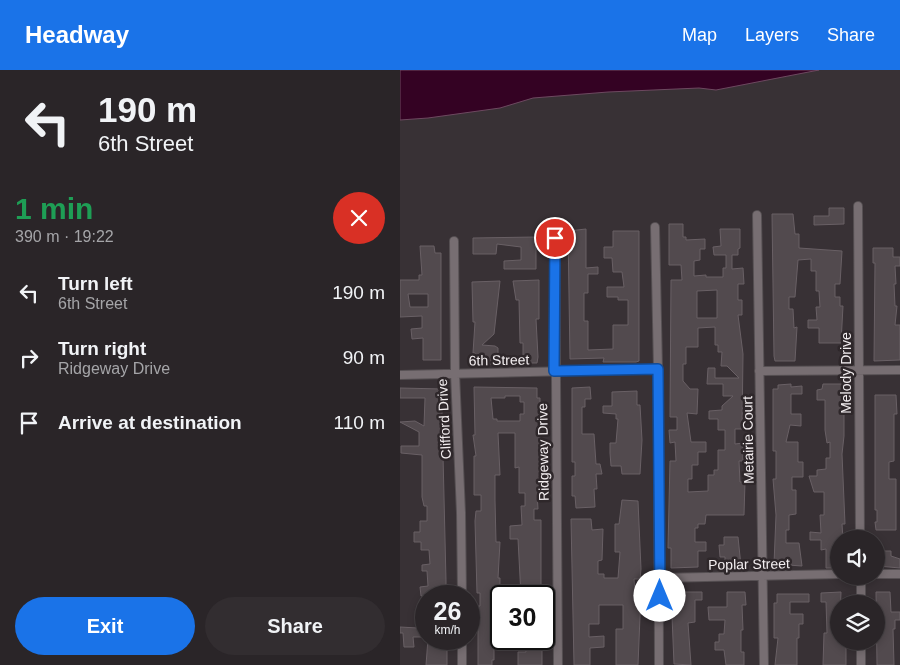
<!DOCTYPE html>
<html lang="en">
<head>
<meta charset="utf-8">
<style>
	:root { --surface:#2a2528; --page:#322d30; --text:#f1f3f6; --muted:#a5a5a8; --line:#464245; --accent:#1a73e8 }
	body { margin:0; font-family:Helvetica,sans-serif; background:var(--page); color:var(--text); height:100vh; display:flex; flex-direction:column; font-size:19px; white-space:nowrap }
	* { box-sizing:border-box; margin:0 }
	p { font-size:16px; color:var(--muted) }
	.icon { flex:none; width:28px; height:28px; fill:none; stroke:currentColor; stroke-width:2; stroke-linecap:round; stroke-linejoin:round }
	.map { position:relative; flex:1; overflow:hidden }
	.sheet { display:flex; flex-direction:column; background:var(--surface); width:400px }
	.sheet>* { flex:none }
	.guide { background:#2a2528; color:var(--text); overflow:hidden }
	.controls { position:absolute; left:430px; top:460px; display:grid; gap:10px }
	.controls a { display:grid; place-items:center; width:55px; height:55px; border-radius:50%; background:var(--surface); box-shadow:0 2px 8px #0003,0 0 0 1px var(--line); font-size:25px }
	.speed { position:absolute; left:15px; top:515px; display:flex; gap:10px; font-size:25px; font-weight:700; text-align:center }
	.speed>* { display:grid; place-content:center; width:65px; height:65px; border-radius:50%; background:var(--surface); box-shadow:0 2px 8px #0003,0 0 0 1px var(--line); line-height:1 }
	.speed small { font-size:12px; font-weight:400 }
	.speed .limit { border:2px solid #111; border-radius:8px; background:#fff; color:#111 }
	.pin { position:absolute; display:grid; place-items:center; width:42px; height:42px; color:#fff; margin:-21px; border:2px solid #fff; border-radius:50%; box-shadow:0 1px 5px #0007 }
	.me { position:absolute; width:55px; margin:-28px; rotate:0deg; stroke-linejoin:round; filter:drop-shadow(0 0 4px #0008) }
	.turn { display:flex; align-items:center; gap:18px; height:105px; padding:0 15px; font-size:22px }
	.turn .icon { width:65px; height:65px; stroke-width:2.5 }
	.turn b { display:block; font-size:35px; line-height:42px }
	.round { display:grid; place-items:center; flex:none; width:52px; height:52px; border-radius:26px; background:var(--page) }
	.head { display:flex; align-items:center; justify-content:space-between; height:85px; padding:0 15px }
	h1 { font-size:30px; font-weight:700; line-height:38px; color:#1e9e55 }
	.cta { display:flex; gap:10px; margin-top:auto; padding:10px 15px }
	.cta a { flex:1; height:58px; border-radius:30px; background:var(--accent); color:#fff; font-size:20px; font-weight:700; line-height:58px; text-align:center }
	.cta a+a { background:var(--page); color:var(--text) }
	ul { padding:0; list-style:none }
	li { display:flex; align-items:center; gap:15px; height:65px; padding:0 15px }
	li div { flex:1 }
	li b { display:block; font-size:19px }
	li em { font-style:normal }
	header { display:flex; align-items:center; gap:30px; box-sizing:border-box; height:70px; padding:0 25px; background:var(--accent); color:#fff }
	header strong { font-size:24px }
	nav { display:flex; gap:28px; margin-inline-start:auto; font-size:18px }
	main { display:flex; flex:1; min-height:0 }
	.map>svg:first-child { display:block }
	.water { fill:#340223; stroke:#6d4960 }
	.building { fill:#524a4e; stroke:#696065; fill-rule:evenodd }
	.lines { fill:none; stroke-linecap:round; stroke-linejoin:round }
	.street-casing { stroke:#565053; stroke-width:10 }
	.street { stroke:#776e72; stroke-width:8 }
	.route-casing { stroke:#114b97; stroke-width:12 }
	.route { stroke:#1a73e8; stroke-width:9 }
	.labels { text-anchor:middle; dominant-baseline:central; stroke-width:5; stroke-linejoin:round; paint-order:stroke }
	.street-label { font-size:14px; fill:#f3eef0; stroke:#2e272a }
</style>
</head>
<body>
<header>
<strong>Headway</strong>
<nav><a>Map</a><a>Layers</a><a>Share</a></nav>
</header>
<main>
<section class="sheet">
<div class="guide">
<div class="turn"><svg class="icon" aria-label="left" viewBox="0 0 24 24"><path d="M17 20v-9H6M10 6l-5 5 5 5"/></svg><div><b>190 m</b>6th Street</div></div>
</div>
<div class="head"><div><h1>1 min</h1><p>390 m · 19:22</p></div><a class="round" style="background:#d93025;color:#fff"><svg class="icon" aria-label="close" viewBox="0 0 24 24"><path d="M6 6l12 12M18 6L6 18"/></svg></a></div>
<ul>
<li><svg class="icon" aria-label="left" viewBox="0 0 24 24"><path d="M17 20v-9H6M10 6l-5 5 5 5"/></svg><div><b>Turn left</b><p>6th Street</p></div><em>190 m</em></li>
<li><svg class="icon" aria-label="right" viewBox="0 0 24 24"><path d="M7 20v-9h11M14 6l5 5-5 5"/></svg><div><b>Turn right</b><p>Ridgeway Drive</p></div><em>90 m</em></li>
<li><svg class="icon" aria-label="arrive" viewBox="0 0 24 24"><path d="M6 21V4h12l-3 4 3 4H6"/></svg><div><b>Arrive at destination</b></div><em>110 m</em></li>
</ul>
<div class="cta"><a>Exit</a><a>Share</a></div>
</section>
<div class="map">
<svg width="500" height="595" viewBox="0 0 500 595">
	<rect width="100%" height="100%" fill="#383135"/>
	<path class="water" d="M0,0h419l-103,20 -17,-2 -91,4 -75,6 -33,10 -72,10 -28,2z"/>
	<path class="building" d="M429,138h15v16l-30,1v-9h15z
		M372,144h21l2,20h4v14l43,3 -2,33h-5v13h5v9h3l-2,37h-22v-15h-11v-8h9l-1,-13h4l-1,-16h-3v-20h-5v-12l-13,1 -3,37h-6v12h4l1,19 3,-1 -2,34h-20l-1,-5z
		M269,154h14v13h3v3l19,-1v10h-5v11l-6,1v15l12,-1v2h17v-9h3v-13h-12l-1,-8 8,-1 -1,-17h20v19l-2,1v6h-6v14l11,-1 1,16h-6v16h4v15h-4l5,39 -1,75h-7v15l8,-1v18h-4l1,21h5l-1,33h-38l-1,9h-7v4h-3v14h11v9h-8v16l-27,1v-20h-3l2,-87h6l-1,-19 -5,1 -1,-13h8v-13h-7l1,-137h11l-1,-15h-12zM317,220v28h-20v-27zM315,257v18h3v7h4l-1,14h6l12,12h-24v-10h-7l-1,16h16v12h10l-11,10v4l-13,1v8h9v11h7v20h-7v20h-4v5h-6v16l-20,1v-13h4v-14h6v-13h8v-10h-15l-4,-29 10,1 1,-25h-8l-7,-8v-17h3v-17h12v-19z
		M186,159v39l12,-1v7h-10v19h-4v28h4v29l25,-1v-24h15v-25h-10v-3h-11v-10h17l-2,-15h-9l-1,-14h-8v-11h9v-16h26v130l-3,1h-33l1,-4 -34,1 -2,-128z
		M136,167v32h-32v-8l17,-1v-13l-24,-3 -1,10h-23v-16z
		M20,176h14l1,7h6v107h-18v-22l-11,1 -1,-10 11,-1v-12l-22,1v-37h19v-5h3zM8,224h20v13h-18z
		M473,178h20v9h7v9h-5l1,18h-2l1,22h2l-2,19h5v35l-26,1 1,-98h-2z
		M139,210v39h-3l2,38 -1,6h-14v-20h-3l-1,-43h-3l-3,-19z
		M100,211l-6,53 -12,11 13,1 3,2v7h4v9h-27v-11h-2l2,-31h-2l-1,-40z
		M391,314v3l11,-1v8h-11v20h10v12l-11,-1 -4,17h12v20h5v15h-11v13h4v24l-7,1v15h-3v13h13l3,23 -28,-2 2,-49 -3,-36h3v-28h-3v-62h5v-4z
		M423,314h21v52l-2,18 3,70h-3l1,15h-4v29h-13v-19l-5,1v-10h-11v-8l11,1 -1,-18h4v-23h-10l-5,-16h8v-6l9,-1v-11h4v-16l-3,1 -2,-13v-30h-8v-10l5,-1z
		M74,317l63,1v10h3v95h-3l1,16h-4v11h7v76h-20l-3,-57h-8v-13l12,-1 -1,-19h4v-13h-6v-26l-4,1v-35h-17l2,42h-5v25l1,42h4l-2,36h2l-1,55h2l1,13 -8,1v13h-2v5h-14v-59h2v-13h-3l-2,-72 1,-10h5v-16h-7v-39h2l-3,-21h2zM105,326h15v6h4v12h-4v7h-23v-2h-4l-2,-21h14z
		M190,317l1,12h-6v8h-3v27h12l2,30h4l2,10h-6l1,15h-3l1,18 -19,1 -1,-12h-3v-20h3v-14h-3v-74z
		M0,318l43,1v5h2v14h-2l-1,5 4,168v14l-3,1h-22l-1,-9 8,-1 -1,-15h-5v-6l8,-1 -1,-14h-8v-8h-7v-10h6v-11h7v-15h-3l-2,-9v-42l-21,-2v-7h18v-14l-19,-10 15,-1 9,5 1,-28h-25z
		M237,321v14h3l2,35 -2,34h-18l-1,-8h-10l-1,-13v-10h6l2,-24h-2v-5l-13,-1v-7h9v-14z
		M475,325h21l1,19h-3v47l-5,1v17h7v51h-20l-1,-8h2v-12h-2z
		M222,430l16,1 3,68 -1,10h-6l1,13h6l-3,73h-22v-36h7v-24h-24v19h-10v13l15,-1v11l-14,1v17h-16l-3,-146h20l1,11 11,-1 -1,31 -4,1v13h6v4h14l2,-26h-5v-28h4z
		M324,467h14l3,29 -16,1v-10h-5l-1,-12h5z
		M478,481h13v5l9,3v9l-22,-2z
		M271,522h31v8h-7v22l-7,1 3,42 -17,-1z
		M327,522h18l1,13h-4l1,25h-2v22h3v13h-18l-2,-15h-9v-8h4v-8h5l1,-14h-16l-1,-13h19z
		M441,522l-2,49h7v24h-23l1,-32h3l-1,-31h-5v-9z
		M476,522h14l1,20h9v8h-5v9h-2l1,36h-17z
		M377,524h32v8h-19v12h13v10h-4v14h-2v27h-22l3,-27h-4v-35h3z
		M18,550h8v17h-13l1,10h-10l-1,-14h-3v-6l18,1z
		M28,569h19v26h-21z
		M124,569h18v26h-24v-13h8z"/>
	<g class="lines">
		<g class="street-casing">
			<path id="street" d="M458,136l2,333
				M357,145l7,450
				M255,157l3,142 1,296
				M155,168l3,427
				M54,171l1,132 6,140 1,83
				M359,301l141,-1
				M0,305l258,-6
				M476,504h24
				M461,506v28
				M260,508l179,-4
				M62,569v26
				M461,571v24"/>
		</g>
		<use href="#street" class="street"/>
	</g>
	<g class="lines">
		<g class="route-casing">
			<path id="route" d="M155,168l-1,133 104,-2 2,227"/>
		</g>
		<use href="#route" class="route"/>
	</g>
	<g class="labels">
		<g class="street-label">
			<text transform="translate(99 290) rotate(-1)">6th Street</text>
			<text transform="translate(446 303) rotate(-90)">Melody Drive</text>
			<text transform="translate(44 349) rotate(-93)">Clifford Drive</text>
			<text transform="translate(348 370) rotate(-91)">Metairie Court</text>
			<text transform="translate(143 382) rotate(-91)">Ridgeway Drive</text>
			<text transform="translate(349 494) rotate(-1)">Poplar Street</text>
		</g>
	</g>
</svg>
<div class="controls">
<a><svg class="icon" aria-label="sound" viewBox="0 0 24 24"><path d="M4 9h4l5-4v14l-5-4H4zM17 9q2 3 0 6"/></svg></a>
<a><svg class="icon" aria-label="layers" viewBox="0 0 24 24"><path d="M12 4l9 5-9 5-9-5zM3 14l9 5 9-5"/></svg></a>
</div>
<div class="speed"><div>26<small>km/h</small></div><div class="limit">30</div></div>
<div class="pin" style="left:155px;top:168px;background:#d93025"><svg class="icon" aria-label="arrive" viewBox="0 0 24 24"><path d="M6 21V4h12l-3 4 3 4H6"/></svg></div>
<svg class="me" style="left:260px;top:526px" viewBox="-20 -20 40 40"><circle r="19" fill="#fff"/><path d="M0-13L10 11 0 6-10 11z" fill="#1a73e8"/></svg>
</div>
</main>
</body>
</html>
